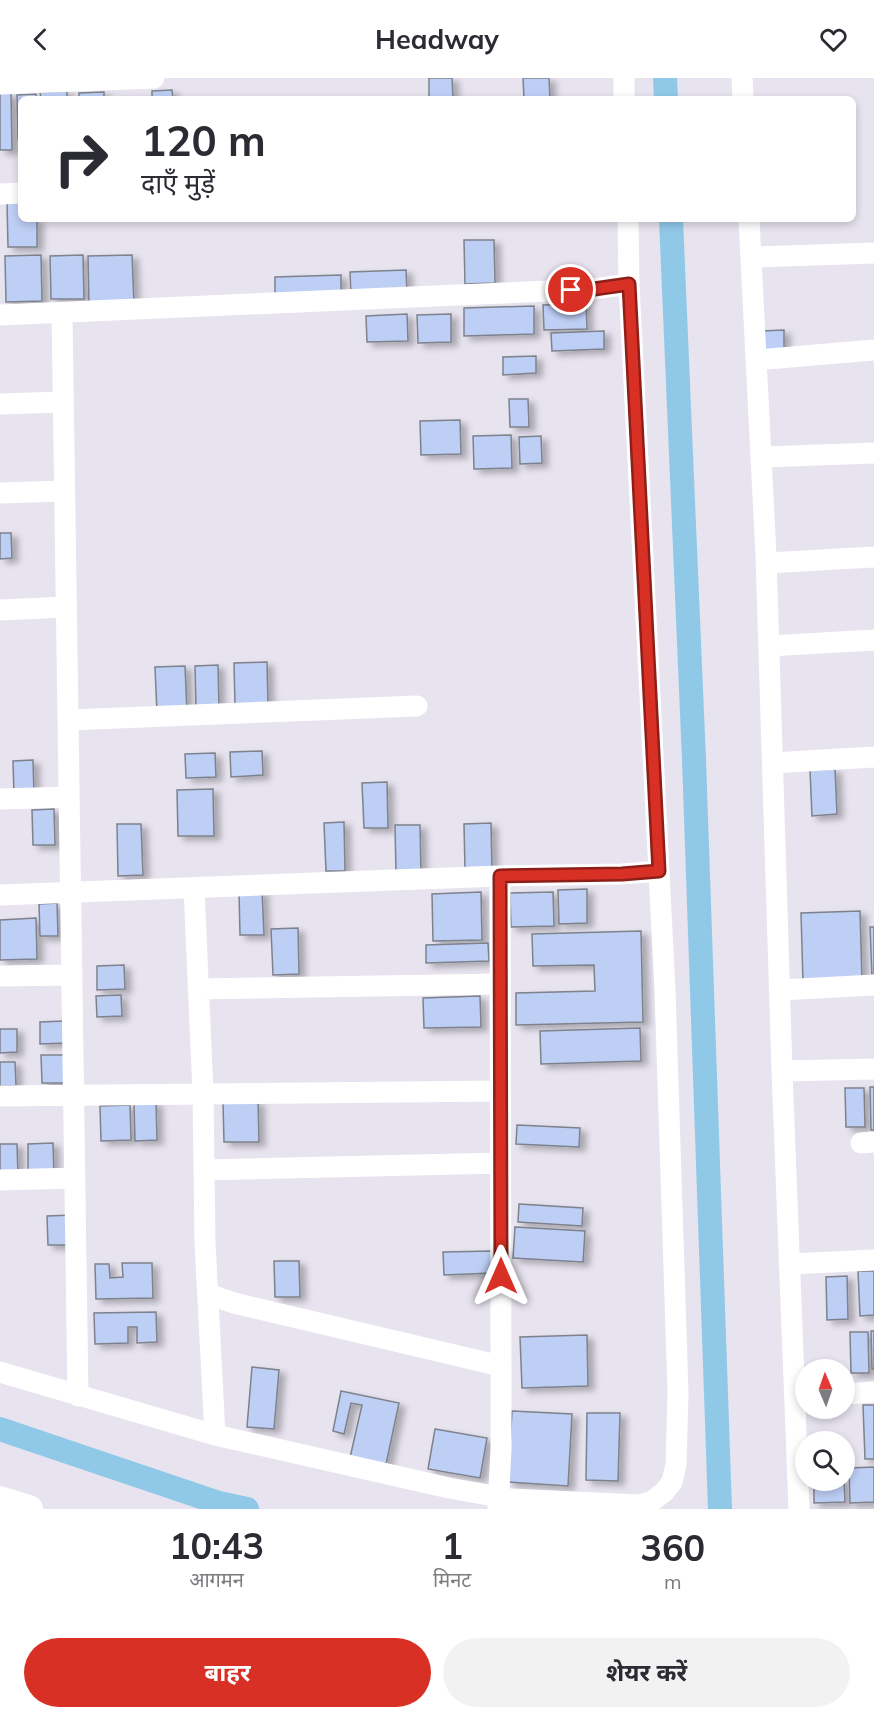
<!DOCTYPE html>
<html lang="hi">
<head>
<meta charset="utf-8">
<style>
	:root { --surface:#fff; --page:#f2f2f3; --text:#2b2b33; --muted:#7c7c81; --accent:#d93025 }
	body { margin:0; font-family:Mulish,"Noto Sans Devanagari",sans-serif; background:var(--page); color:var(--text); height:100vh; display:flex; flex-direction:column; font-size:22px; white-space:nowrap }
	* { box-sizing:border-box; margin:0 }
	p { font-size:20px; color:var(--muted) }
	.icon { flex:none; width:33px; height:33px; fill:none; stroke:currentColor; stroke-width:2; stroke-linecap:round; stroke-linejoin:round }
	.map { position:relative; height:1431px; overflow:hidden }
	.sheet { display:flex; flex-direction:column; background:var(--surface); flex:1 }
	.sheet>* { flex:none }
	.top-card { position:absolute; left:18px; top:18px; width:838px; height:126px; border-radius:9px; box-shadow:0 3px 9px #0003; background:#fff; color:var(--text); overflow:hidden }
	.needle { width:39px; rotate:358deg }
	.tools { position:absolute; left:795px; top:1281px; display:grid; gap:12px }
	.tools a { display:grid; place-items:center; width:60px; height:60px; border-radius:50%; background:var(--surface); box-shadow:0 3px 9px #0003; font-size:30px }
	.pin { position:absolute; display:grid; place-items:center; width:51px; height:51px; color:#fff; margin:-26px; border:3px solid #fff; border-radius:50%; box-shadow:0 2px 6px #0007 }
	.me { position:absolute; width:66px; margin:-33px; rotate:0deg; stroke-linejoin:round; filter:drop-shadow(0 0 4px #0008) }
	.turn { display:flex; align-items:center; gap:21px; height:126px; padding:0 24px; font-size:27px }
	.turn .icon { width:78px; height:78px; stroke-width:2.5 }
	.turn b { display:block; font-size:42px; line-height:51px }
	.eta { display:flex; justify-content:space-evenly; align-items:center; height:102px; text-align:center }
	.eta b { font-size:36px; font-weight:700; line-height:42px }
	.primary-button { display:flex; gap:12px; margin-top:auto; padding:12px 24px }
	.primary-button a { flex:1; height:69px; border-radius:36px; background:var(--accent); color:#fff; font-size:24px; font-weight:700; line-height:69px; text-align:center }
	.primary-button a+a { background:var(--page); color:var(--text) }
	header { display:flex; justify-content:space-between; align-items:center; height:78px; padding:0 24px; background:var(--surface); font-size:27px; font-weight:700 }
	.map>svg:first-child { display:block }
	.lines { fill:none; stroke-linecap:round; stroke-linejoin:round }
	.canal { stroke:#90c9e8; stroke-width:24 }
	.building { fill:#becff6; stroke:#7d828c; stroke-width:1.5; filter:url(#shadow) }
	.minor { stroke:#fff; stroke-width:21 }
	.secondary { stroke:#fff; stroke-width:28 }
	.route-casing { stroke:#8d1f18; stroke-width:15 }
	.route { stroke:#d93025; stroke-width:10 }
</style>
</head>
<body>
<header><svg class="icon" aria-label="back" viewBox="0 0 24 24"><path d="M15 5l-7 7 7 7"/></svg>Headway<svg class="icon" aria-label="heart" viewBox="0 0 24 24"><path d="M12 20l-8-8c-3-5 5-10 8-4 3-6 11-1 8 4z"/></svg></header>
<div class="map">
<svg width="874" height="1431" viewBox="0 0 874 1431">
	<defs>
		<filter id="shadow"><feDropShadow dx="6" dy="4" stdDeviation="3" flood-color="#0004"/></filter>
	</defs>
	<rect width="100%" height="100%" fill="#e7e3ef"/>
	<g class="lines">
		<path class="canal" d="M665,0l1,21
			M671,141l23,541 26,749
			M0,1351l219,74 28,6"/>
	</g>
	<path class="building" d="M429,0h23l1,21h-24z
		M523,0h26l1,21h-26z
		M172,12l1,9h-21v-8z
		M67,13v8h-26l-1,-7z
		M104,14v7h-25v-6z
		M0,15h11l1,57h-12z
		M36,16v5h-15v41h-3l-1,-45z
		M7,124h14v17h16v28h-29z
		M464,162h30l1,43 -30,1z
		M41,177l1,46 -36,1 -1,-46z
		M83,177l1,44h-33l-1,-43z
		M132,177l2,49 -45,1 -1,-49z
		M406,192l1,23 -56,2 -1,-23z
		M341,197v22l-66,2v-22z
		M586,226l1,25 -43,1 -1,-25z
		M534,228v28l-70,2v-28z
		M407,236l1,27 -41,1 -1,-26z
		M451,236v28l-33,1 -1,-28z
		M784,252v23l-21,1 -1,-23z
		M604,253v18l-52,2 -1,-18z
		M536,278v17l-33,2v-18z
		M509,321h19l1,28h-19z
		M460,342l1,34 -40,1 -1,-34z
		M511,357l1,33 -38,1 -1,-33z
		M541,358l1,27 -22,1 -1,-27z
		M0,455h11l1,25 -12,1z
		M267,584l1,42 -33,1 -1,-42z
		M218,587l1,42 -23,1 -1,-42z
		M185,588l2,46 -30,1 -2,-46z
		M262,673l1,24 -32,2 -1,-25z
		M215,675l1,24 -30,1 -1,-24z
		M33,682l1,35h-20l-1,-34z
		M835,691l2,45 -25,2 -2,-46z
		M387,704l1,46h-24l-2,-45z
		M213,711l1,47h-36l-1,-46z
		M54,731l1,36h-22l-1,-35z
		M344,744l1,49h-19l-2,-48z
		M491,745l1,48h-27l-1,-47z
		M117,746h24l2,51 -25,1z
		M395,747h25l1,48h-25z
		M587,811v34l-28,1 -1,-34z
		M262,812l2,45h-24l-1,-44z
		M481,814l1,48 -49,1 -1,-47z
		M553,814l1,34 -43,1 -1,-34z
		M57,825l1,33h-18l-1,-32z
		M860,833l2,70 -59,1 -2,-69z
		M36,840l1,41 -37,1v-40z
		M870,849h4v51h-2z
		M298,850l1,46 -26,1 -2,-46z
		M641,853l2,91 -127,3v-32l79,-2 -1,-26 -61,1 -1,-32z
		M488,865l1,18 -63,2v-18z
		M124,887l1,24 -28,1v-24z
		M121,917l1,21 -25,1 -1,-21z
		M480,918l1,31 -57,1 -1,-30z
		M65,943v22l-25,1v-22z
		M640,950l1,33 -100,3 -1,-33z
		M0,951h17v23l-17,1z
		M41,977h25l1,28h-25z
		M0,984h15l1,24h-16z
		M870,1009h4v43h-3z
		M845,1010h19l1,39h-19z
		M258,1023l1,41h-35l-1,-40z
		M156,1024l1,38 -22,1 -1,-38z
		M130,1027l1,35 -30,1 -1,-35z
		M517,1047l63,3 -1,19 -63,-3z
		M53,1065l1,33h-26v-32z
		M0,1066h17l1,32 -18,1z
		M519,1126l64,4 -1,18 -64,-4z
		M74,1137v30h-26l-1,-29z
		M515,1149l70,4 -2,31 -70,-4z
		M492,1173l1,22 -49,2 -1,-23z
		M274,1183h25l1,36h-25z
		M122,1185h30l1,35 -57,1 -1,-35h14l1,14 13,-1z
		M858,1193h16v44l-14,1z
		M847,1198l1,43 -21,1 -1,-43z
		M156,1234l1,30 -20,1v-16h-9v16l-33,1 -1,-31z
		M871,1253h3v38h-2z
		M850,1254h18l1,41h-18z
		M587,1257l1,51 -66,2 -2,-51z
		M252,1289l27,3 -5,59 -27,-2z
		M341,1313l58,12 -14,66 -36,-7 13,-57 -11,-2 -7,31 -11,-3z
		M863,1327h11v54h-9z
		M512,1333l60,3 -4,72 -60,-4z
		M587,1335h33l-2,68 -32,-1z
		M435,1351l52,9 -7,40 -52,-9z
		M874,1389v35l-24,1 -1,-35z
		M814,1402h30l1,22 -31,1z"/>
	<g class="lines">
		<path class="minor" d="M624,0v21
			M742,0l1,21
			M0,6l154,-6
			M0,116l21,-1
			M749,141l17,337 16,515 17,438
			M751,179l123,-4
			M62,235l16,1083
			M0,237l594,-26 35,-5
			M756,282l118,-10
			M0,326l63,-2
			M762,379l112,-4
			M0,415l64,-2
			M767,485l107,-6
			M0,532l66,-3
			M769,568l105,-6
			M68,642l349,-14
			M773,685l101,-6
			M0,721l69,-2
			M194,810l9,205 2,150 10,192
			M0,817l500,-19 122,-2 37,-3
			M0,898l72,-1
			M198,911l302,-5
			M780,912l94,-5
			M782,993l92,-2
			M0,1018l500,-5
			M861,1065l13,-1
			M204,1092l297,-7
			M0,1102l75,-2
			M789,1186l85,-4
			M208,1216l26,9 267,63
			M0,1294l215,63 234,53 62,11 126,6 14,-3 13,-10 8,-10 4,-17 2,-73 -13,-402 -36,-706 -1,-65
			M844,1316l30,-2
			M498,1431l3,-60v-83l-1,-490"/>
		<path class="secondary" d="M0,1422l29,9"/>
	</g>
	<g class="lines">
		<g class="route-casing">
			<path id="route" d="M501,1198l-1,-400 122,-2 37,-3 -30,-587 -35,5 -23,1"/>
		</g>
		<use href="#route" class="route"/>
	</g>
</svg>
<div class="tools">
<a><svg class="needle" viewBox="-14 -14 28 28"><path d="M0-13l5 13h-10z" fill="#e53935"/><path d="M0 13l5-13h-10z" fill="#7c7c81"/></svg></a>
<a><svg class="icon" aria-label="search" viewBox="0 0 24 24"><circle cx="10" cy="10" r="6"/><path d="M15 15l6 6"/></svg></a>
</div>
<div class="pin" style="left:571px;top:212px;background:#d93025"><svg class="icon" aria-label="arrive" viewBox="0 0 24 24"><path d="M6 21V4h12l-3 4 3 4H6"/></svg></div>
<svg class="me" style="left:501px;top:1198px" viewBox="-20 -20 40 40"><path d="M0-17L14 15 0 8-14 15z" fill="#d93025" stroke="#fff" stroke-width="4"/></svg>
<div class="top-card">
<div class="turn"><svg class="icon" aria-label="right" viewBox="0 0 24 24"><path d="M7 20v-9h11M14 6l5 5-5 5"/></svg><div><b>120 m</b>दाएँ मुड़ें</div></div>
</div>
</div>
<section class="sheet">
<div class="eta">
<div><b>10:43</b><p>आगमन</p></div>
<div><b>1</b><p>मिनट</p></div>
<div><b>360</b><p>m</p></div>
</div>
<div class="primary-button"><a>बाहर</a><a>शेयर करें</a></div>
</section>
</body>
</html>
